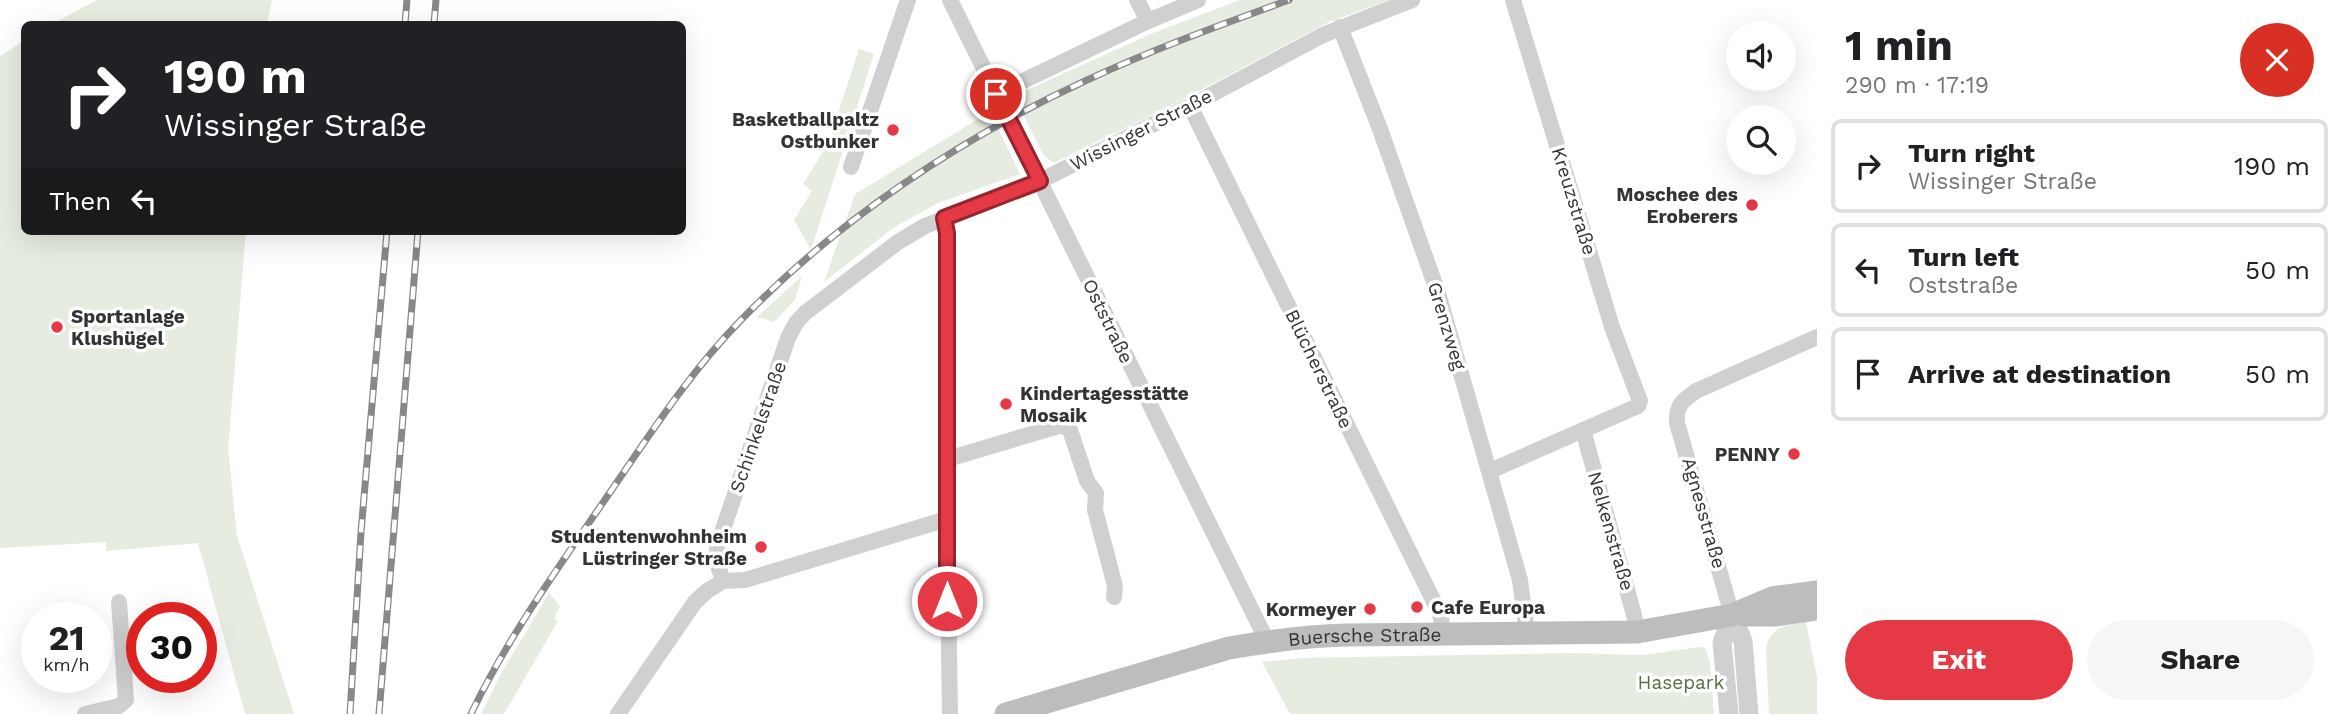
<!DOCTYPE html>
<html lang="en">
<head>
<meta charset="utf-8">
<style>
	:root { --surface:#fff; --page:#f6f6f6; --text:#202124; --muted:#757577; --line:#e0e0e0; --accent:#e63946 }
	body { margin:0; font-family:"Work Sans",sans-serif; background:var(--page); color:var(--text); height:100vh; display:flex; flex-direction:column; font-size:26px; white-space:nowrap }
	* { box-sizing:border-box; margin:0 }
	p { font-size:23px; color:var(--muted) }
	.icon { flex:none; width:38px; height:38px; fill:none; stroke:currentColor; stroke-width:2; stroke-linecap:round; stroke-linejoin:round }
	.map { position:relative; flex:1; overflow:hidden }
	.details { display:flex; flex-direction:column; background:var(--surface); width:525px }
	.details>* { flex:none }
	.top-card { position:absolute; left:21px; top:21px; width:665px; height:214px; border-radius:10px; box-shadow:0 7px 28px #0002; background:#202124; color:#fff; overflow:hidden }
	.buttons { position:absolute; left:1726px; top:21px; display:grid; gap:14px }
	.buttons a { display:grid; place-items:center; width:70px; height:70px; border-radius:50%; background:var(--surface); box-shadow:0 7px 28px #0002; font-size:35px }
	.speed { position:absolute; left:21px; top:602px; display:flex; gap:14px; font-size:35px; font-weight:700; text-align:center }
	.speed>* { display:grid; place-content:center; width:91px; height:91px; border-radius:50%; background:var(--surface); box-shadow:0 7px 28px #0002; line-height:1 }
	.speed small { font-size:18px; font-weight:400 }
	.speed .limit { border:10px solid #d22; background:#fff; color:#111 }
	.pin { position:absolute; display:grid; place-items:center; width:60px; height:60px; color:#fff; margin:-30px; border:4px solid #fff; border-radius:50%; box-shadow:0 2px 7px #0007 }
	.me { position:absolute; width:77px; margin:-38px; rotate:0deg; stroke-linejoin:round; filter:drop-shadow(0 0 5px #0008) }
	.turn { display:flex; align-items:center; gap:24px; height:147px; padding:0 28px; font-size:32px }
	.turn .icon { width:91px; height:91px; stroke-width:2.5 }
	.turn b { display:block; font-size:49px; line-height:60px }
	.then { display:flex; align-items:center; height:66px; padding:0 28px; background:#0003; gap:14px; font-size:26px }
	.round { display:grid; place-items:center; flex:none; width:74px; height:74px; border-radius:37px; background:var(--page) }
	.head { display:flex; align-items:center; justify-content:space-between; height:119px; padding:0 28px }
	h1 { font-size:42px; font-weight:700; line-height:52px }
	.button { display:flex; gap:14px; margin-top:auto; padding:14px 28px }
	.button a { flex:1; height:80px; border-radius:42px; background:var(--accent); color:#fff; font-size:28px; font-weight:700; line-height:80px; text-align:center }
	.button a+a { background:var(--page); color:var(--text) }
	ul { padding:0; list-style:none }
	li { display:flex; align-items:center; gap:21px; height:94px; margin:0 14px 10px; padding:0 14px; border:4px solid var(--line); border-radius:10px }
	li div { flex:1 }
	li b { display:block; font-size:26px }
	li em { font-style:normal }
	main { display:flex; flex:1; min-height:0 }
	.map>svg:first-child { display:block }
	.green { fill:#e6ecdf }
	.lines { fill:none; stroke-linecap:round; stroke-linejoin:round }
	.minor { stroke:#d0d0d0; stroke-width:16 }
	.tertiary { stroke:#d0d0d0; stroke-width:19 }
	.secondary { stroke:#bdbdbd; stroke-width:23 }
	.rail-casing { stroke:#888; stroke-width:7 }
	.rail { stroke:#fff; stroke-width:4.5; stroke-dasharray:13; stroke-linecap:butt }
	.route-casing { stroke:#96252e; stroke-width:18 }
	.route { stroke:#e63946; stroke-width:12 }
	.poi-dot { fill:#e63946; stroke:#fff; stroke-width:2.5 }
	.labels { text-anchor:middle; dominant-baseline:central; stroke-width:7; stroke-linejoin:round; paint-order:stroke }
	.poi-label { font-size:19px; font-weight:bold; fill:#333; stroke:#fff; text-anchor:end }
	.street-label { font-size:19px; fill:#333; stroke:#fff }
	.park-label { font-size:19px; fill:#56703f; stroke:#fff }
</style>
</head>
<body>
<main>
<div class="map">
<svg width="1817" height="714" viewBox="0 0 1817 714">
	<rect width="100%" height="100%" fill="#fff"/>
	<path class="green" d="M97,0h175l-5,24h-215z
		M1240,0h149l-60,22 -153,81 -122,60 -10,-7 -30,-60 139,-63z
		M24,41v190h222l-18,218 9,87 57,178h-49l-47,-171 -92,8v-9l-106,6v-492z
		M859,49l15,5 -63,196 -17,-30 18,-29 -9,-7 25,-40z
		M990,112l30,62 -82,29 -45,25 -69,54 31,-88z
		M802,276l-7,24 -21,22 -17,-5z
		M549,593l11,13 -6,12 4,3 -54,93h-23l21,-42z
		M1806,622l11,55v37h-48l-3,-64c3,-23 20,-25 40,-28z
		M1699,647l6,1 5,15 4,51h-424l-28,-52 41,-4 270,-5 71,2z"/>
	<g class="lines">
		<path class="minor" d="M950,0l317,641
			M1137,0l11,21
			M1340,27l40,102 58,164 82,287 7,53
			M996,94l152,-73 50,-21
			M1190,106l250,508 4,19
			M851,167l57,-167
			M944,218l3,15 1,226 -1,60 3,195
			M1583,430l51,185 3,17
			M948,459l114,-34 8,5 17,51 9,12 -1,17 20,76 -1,11
			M1490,471l148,-65 2,-5 -28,-74 -99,-327
			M723,581l22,-1 202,-61
			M1732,615l-55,-192c-1,-18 5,-22 19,-32l121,-54
			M85,714l34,-8 7,-6 -7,-98
			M618,714l77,-112 12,-11 16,-10 -7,-22 1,-12 71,-209 8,-15 9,-10 93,-71 27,-16 115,-45 150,-75 133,-71 89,-35"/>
		<path class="tertiary" d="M1732,615l11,26 6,73
			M1729,714l-7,-71 10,-28"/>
		<g class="secondary">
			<path d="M1746,615h29l42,-6"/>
			<path id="s1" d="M1006,714l223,-66c40,-7 78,-12 118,-13l290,-3 95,-17 40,-17 45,-6"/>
		</g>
		<g class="rail-casing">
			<path id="rail" d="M405,24l2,-24
				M434,24l2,-24
				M350,714l11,-182 26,-301
				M379,714l39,-483
				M471,714c36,-75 84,-142 131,-210 43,-62 85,-129 139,-184 97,-100 218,-181 344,-239 66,-31 135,-56 204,-81"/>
		</g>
		<use href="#rail" class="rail"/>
	</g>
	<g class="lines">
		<g class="route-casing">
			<path id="route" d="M947,601v-368l-3,-15 96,-37 -44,-87"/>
		</g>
		<use href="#route" class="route"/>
	</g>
	<g class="poi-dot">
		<circle cx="893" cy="130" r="7"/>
		<circle cx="1752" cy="205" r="7"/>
		<circle cx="57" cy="327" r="7"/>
		<circle cx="1006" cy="404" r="7"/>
		<circle cx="1794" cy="454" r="7"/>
		<circle cx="761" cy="547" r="7"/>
		<circle cx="1417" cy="607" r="7"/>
		<circle cx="1370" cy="609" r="7"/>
	</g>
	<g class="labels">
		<g class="poi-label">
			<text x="879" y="119">Basketballpaltz<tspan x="879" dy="22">Ostbunker</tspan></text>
			<text x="1738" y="194">Moschee des<tspan x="1738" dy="22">Eroberers</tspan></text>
			<text x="71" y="316" text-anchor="start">Sportanlage<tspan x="71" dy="22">Klushügel</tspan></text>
			<text x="1020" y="393" text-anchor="start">Kindertagesstätte<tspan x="1020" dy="22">Mosaik</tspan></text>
			<text x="1780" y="454">PENNY</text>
			<text x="747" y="536">Studentenwohnheim<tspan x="747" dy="22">Lüstringer Straße</tspan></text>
			<text x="1431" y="607" text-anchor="start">Cafe Europa</text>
			<text x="1356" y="609">Kormeyer</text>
		</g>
		<g class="street-label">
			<text transform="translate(1141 130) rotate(-27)">Wissinger Straße</text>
			<text transform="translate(1574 201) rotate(73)">Kreuzstraße</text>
			<text transform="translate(1108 321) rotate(64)">Oststraße</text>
			<text transform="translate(1447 326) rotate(73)">Grenzweg</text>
			<text transform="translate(1319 369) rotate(64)">Blücherstraße</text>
			<text transform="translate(758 427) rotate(-71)">Schinkelstraße</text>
			<text transform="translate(1704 513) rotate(74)">Agnesstraße</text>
			<text transform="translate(1611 531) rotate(74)">Nelkenstraße</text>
			<text stroke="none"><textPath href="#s1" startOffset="369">Buersche Straße</textPath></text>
		</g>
		<g class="park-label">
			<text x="1681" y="682">Hasepark</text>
		</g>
	</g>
</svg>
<div class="buttons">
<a><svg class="icon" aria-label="sound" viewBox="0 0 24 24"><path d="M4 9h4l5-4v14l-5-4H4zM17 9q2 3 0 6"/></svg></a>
<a><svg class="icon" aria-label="search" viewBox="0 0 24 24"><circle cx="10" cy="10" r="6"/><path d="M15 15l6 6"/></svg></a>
</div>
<div class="speed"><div>21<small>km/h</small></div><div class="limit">30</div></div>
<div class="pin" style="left:996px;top:94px;background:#d93025"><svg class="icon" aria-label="arrive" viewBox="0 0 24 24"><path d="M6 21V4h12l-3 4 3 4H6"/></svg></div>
<svg class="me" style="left:947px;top:601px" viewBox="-20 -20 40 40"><circle r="17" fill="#e63946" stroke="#fff" stroke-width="3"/><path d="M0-11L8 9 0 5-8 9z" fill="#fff"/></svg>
<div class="top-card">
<div class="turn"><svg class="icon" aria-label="right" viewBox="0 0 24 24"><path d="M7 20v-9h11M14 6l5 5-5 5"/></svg><div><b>190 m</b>Wissinger Straße</div></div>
<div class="then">Then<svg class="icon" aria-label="left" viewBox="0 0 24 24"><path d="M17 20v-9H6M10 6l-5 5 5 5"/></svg></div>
</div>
</div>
<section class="details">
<div class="head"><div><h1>1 min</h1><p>290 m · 17:19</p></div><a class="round" style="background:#d93025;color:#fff"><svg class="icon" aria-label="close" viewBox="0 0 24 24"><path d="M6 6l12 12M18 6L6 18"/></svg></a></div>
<ul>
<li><svg class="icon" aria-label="right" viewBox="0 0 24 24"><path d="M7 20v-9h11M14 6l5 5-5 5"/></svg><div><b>Turn right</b><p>Wissinger Straße</p></div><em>190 m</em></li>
<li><svg class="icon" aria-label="left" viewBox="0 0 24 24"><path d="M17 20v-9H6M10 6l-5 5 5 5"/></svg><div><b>Turn left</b><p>Oststraße</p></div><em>50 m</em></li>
<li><svg class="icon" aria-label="arrive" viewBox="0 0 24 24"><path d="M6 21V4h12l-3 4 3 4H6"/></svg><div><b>Arrive at destination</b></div><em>50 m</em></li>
</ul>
<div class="button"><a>Exit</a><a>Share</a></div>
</section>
</main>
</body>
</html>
